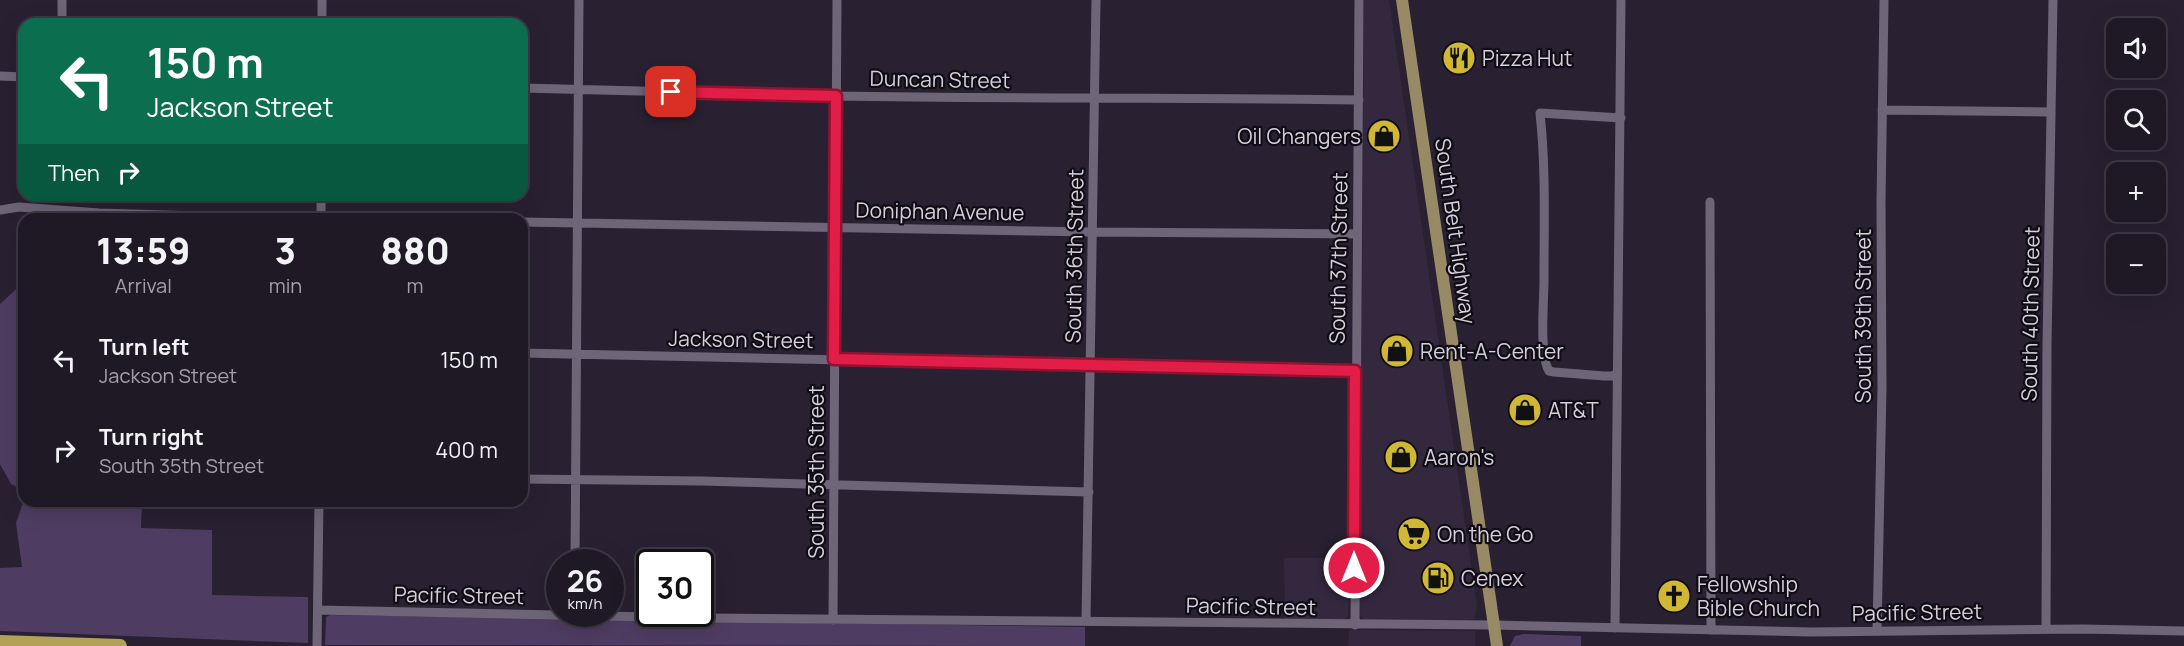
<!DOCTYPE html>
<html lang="en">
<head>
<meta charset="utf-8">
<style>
	:root { --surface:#1f1926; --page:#2c2632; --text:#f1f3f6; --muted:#a1a0a7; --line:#3c3843 }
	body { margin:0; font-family:Manrope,sans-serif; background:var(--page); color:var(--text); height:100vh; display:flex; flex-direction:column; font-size:22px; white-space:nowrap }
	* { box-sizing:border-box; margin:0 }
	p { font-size:20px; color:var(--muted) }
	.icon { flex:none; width:33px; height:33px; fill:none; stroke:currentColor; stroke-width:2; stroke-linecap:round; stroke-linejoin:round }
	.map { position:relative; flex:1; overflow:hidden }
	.drawer { position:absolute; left:18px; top:213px; width:510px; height:294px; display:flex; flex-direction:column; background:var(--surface); border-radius:18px; box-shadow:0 6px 24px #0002,0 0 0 2px var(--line) }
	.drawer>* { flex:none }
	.top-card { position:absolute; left:18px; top:18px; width:510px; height:183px; border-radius:18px; box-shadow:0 6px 24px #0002,0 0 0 2px var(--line); background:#0b6e4f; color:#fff; overflow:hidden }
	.buttons { position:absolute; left:2106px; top:18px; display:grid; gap:12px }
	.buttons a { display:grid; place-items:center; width:60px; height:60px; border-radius:12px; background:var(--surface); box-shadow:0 6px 24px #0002,0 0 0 2px var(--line); font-size:30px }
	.speed { position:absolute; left:546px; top:549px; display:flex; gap:12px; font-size:30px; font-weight:700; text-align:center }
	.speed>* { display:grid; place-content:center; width:78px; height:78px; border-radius:50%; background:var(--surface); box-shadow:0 6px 24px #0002,0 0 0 2px var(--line); line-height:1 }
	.speed small { font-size:15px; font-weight:400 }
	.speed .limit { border:3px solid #111; border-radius:9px; background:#fff; color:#111 }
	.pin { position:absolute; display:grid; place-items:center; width:51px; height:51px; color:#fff; margin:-26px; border-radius:12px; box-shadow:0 3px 9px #0006 }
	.me { position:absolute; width:66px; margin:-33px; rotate:0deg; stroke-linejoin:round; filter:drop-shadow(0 0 4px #0008) }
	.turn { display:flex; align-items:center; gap:21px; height:126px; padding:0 30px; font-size:27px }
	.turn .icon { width:78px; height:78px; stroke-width:2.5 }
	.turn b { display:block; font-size:42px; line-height:51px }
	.then { display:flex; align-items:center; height:57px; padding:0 30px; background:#0003; gap:12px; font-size:22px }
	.eta { display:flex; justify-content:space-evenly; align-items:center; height:102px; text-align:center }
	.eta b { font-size:36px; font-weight:800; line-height:42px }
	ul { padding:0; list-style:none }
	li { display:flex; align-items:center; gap:18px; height:90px; padding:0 30px }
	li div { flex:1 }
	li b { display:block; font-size:22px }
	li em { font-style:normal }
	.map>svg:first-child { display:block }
	.built { fill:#34283f }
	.green { fill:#4f3c62 }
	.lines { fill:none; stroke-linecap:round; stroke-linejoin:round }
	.minor { stroke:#6f6579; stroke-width:9 }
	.major { stroke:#978a65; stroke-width:12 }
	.highway { stroke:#b1a258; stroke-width:14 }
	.route-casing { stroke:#92132f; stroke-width:15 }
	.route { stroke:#e11d48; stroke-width:10 }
	.labels { text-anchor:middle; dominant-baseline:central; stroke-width:4.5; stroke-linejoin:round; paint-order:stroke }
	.poi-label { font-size:21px; fill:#d5cfdb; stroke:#100c14; text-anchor:start }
	.street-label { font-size:21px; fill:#d5cfdb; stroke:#100c14 }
</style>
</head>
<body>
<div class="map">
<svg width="2184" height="646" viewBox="0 0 2184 646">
	<rect width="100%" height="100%" fill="#292132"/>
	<path class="built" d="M1364,0h25l88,606 -3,13 -6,1h-103l-4,-3 -1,-4z
		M1284,558h66l-2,59 -4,2h-59z
		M1349,630l126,1v15h-127z"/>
	<path class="green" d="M24,282v208l-13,-6 -11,-20v-160z
		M24,500l118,1 -1,27 71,2v65l96,2v46l-308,-12v-63l22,-1 -6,-44z
		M330,615l755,12v19l-760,-1 1,-28z
		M1524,634l57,2v10h-71l5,-10z"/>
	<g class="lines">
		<path class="minor" d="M62,24v-24
			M322,24v-24
			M0,76l24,1
			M522,88c105,2 209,6 314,8 174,3 348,1 523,4
			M1882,110l169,2
			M1710,202l1,428
			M0,210l19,-3 80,6 202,6
			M321,219v-24
			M522,222l571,10 264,2
			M522,353l833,18
			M1617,374l-5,2h-8l-50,-4 -5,-1c-10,-17 -5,-70 -5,-91 0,-56 2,-112 -4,-167l81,5
			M522,479l180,2 387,11
			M575,562l4,-562
			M318,610l384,8 792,7 318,7 270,-3 102,2
			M833,620l4,-620
			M1086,621l10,-621
			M1355,625l4,-625
			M1615,628l6,-628
			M2046,629l1,-284 6,-345
			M1877,631l5,-243 -1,-185 3,-203
			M317,646l2,-145"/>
		<path class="major" d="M1402,0l95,646"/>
		<path class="highway" d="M0,642l120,4"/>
	</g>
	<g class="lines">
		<g class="route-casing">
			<path id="route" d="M671,92l165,4 -2,263 521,12 -1,197"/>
		</g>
		<use href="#route" class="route"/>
	</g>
	<defs>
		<g id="restaurant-disc" transform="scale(1.725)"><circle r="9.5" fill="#d0b736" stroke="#100c14"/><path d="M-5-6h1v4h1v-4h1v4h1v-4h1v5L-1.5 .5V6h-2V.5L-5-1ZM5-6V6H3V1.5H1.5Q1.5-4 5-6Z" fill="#111"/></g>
		<g id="shop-disc" transform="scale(1.725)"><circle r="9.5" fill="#d0b736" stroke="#100c14"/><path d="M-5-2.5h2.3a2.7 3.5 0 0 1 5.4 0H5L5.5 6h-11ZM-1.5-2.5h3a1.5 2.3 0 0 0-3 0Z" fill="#111"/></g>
		<g id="supermarket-disc" transform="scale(1.725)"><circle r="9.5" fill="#d0b736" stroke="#100c14"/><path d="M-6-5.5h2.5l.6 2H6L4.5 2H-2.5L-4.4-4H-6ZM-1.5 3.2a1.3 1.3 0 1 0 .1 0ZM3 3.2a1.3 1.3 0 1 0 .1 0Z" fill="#111"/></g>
		<g id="fuel-disc" transform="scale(1.725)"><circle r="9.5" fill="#d0b736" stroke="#100c14"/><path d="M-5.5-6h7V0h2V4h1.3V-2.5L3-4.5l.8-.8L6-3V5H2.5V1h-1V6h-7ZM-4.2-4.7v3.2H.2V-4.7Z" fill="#111"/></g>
		<g id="church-disc" transform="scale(1.725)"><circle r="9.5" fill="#d0b736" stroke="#100c14"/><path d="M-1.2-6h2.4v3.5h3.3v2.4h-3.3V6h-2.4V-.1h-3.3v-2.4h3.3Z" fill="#111"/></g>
	</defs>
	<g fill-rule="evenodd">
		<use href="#restaurant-disc" x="1459" y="58"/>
		<use href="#shop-disc" x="1384" y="136"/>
		<use href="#shop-disc" x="1397" y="351"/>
		<use href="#shop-disc" x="1525" y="410"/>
		<use href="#shop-disc" x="1401" y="457"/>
		<use href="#supermarket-disc" x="1414" y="534"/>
		<use href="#fuel-disc" x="1438" y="578"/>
		<use href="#church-disc" x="1674" y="596"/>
	</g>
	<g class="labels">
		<g class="poi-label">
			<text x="1482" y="58">Pizza Hut</text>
			<text x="1361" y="136" text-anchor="end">Oil Changers</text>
			<text x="1420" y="351">Rent-A-Center</text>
			<text x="1548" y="410">AT&amp;T</text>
			<text x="1424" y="457">Aaron's</text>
			<text x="1437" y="534">On the Go</text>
			<text x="1461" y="578">Cenex</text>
			<text x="1697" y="584">Fellowship<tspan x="1697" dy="24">Bible Church</tspan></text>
		</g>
		<g class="street-label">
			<text transform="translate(940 79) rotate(1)">Duncan Street</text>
			<text transform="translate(940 211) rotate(1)">Doniphan Avenue</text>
			<text transform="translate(1456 231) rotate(82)">South Belt Highway</text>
			<text transform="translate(1074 256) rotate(-89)">South 36th Street</text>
			<text transform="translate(1338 258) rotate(-89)">South 37th Street</text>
			<text transform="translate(2030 314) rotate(-89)">South 40th Street</text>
			<text transform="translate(1863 316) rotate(-90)">South 39th Street</text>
			<text transform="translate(741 339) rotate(1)">Jackson Street</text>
			<text transform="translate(816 472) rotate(-90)">South 35th Street</text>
			<text transform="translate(459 595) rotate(1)">Pacific Street</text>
			<text transform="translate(1251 606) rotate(1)">Pacific Street</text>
			<text transform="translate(1917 612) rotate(-1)">Pacific Street</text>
		</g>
	</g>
</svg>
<div class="buttons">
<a><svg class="icon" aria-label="sound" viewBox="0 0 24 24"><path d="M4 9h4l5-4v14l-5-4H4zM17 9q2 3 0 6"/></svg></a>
<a><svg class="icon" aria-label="search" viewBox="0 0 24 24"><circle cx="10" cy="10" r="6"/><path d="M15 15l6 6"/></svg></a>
<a>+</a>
<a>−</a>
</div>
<div class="speed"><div>26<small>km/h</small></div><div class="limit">30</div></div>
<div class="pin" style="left:671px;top:92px;background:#d93025"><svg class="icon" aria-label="arrive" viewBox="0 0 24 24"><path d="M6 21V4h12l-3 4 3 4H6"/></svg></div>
<svg class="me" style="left:1354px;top:568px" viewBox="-20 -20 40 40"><circle r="17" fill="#e11d48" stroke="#fff" stroke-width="3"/><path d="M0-11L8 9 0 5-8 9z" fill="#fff"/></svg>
<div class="top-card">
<div class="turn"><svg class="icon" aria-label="left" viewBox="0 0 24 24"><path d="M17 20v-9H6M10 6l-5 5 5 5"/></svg><div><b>150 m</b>Jackson Street</div></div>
<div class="then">Then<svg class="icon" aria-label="right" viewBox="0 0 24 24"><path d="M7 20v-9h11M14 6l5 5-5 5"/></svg></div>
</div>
<section class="drawer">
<div class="eta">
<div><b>13:59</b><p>Arrival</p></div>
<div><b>3</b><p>min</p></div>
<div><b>880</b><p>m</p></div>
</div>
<ul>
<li><svg class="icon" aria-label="left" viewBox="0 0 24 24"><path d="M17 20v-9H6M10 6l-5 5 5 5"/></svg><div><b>Turn left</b><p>Jackson Street</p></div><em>150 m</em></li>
<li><svg class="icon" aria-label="right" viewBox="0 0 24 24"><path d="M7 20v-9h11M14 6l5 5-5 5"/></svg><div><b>Turn right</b><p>South 35th Street</p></div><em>400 m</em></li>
</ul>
</section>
</div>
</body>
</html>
